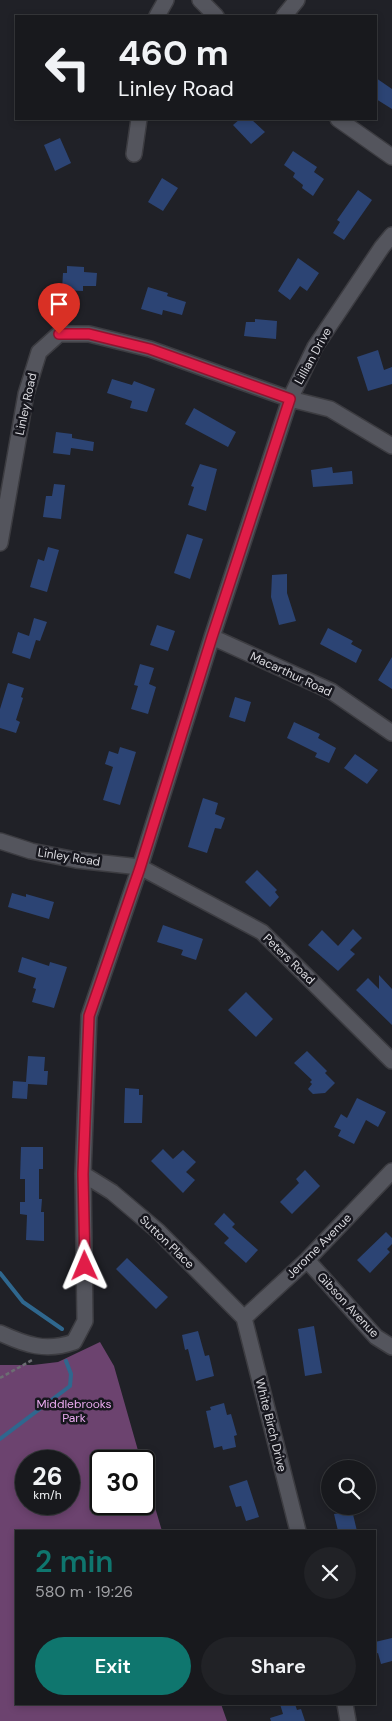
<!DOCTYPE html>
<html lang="en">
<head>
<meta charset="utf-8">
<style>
	:root { --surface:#18191d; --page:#212226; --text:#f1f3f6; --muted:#9fa0a4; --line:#36383b; --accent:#0f766e }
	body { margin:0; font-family:"DM Sans",sans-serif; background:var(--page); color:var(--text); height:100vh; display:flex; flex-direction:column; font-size:19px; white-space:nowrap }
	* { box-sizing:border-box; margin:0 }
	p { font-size:16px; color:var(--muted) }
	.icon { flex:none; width:28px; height:28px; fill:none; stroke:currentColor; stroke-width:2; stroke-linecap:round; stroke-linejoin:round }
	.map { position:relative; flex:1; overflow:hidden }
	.details { position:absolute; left:15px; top:1530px; width:361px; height:175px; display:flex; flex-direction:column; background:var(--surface); border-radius:0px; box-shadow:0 2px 8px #0003,0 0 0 1px var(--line) }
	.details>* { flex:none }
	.hud { position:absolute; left:15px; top:15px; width:362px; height:105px; border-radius:0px; box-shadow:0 2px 8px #0003,0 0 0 1px var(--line); background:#18191d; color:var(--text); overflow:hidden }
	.buttons { position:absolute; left:321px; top:1460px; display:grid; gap:10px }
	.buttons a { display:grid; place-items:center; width:55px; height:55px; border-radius:50%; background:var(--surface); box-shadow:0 2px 8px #0003,0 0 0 1px var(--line); font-size:25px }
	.speed { position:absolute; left:15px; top:1450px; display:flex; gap:10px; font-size:25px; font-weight:700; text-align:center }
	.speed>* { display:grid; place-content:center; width:65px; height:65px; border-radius:50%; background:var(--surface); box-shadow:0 2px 8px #0003,0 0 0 1px var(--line); line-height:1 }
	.speed small { font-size:12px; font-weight:400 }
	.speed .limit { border:2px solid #111; border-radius:8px; background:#fff; color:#111 }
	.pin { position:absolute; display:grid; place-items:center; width:42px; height:42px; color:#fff; margin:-51px -21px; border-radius:50% 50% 50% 0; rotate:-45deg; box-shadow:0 0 5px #0007 }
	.pin .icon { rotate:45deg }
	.me { position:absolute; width:55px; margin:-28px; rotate:359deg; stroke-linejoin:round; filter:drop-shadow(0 0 4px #0008) }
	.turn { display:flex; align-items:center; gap:18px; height:105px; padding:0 20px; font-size:22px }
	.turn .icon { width:65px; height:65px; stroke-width:2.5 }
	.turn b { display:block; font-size:35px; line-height:42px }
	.round { display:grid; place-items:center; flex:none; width:52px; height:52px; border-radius:26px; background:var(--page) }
	.headline { display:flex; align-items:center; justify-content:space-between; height:85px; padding:0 20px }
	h1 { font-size:30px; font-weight:600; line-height:38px; color:var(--accent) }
	.action { display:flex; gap:10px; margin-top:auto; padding:10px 20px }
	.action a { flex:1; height:58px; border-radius:30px; background:var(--accent); color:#fff; font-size:20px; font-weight:600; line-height:58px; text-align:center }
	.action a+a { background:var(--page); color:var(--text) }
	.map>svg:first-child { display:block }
	.forest { fill:#6c436f; fill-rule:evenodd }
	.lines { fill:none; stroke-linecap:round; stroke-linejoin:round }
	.stream { stroke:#2f678e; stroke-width:4 }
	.building { fill:#2c4474 }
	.minor-casing { stroke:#3c3c41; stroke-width:18 }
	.path { stroke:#6c6d72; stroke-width:2.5; stroke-dasharray:4 2.5; stroke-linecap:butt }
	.minor { stroke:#54555d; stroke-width:15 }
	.route-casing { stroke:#92132f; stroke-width:12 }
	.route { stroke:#e11d48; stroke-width:9 }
	.labels { text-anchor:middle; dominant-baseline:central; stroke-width:5; stroke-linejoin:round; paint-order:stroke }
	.street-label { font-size:12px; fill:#d9d9de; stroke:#17171e }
	.park-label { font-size:12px; fill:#eaaaef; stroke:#17171e }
</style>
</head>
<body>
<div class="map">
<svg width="392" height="1721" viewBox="0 0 392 1721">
	<rect width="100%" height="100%" fill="#202127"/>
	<path class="forest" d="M100,1342l14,24 27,95h-40v43h43v-34l18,61h-146v173h205l6,17h-227v-356h33l25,-3zM26,1461h43v43h-43z"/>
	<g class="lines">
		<path class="stream" d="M0,1273l23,29 39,27
			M0,1439l70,-53 1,-12 -5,-13"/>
	</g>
	<path class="building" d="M376,78l16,11v20l-16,-10z
		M240,119h11l14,13 -14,12 -18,-19z
		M60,138l11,25 -16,8 -11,-26z
		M293,151l24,16 -3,5 10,7 -11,17 -11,-8 1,-3 -10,-8 2,-4 -11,-8z
		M162,178l16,10 -15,23 -15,-9z
		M358,190l14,10 -28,40 -11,-7 7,-11 -3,-2z
		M298,258l21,15 -12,18 -7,-5 -10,14 -12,-9z
		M67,266l17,1v5l13,1 -1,13h-13v5l-21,-1 1,-17h4z
		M148,287l20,6 -1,3 19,6 -4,13 -19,-5 -1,5 -21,-6z
		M255,319l22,2 -1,18 -32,-3 2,-14h9z
		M378,350l6,20 8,-3v17l-24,7 -11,-34z
		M112,379l20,6 2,-4 21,8 -8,23 -17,-4 2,-7 -25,-8z
		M194,408l42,24 -8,15 -43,-23z
		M56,432l16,2v4l22,4 -1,9 -22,-3 -1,7 -17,-2z
		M200,464l17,5 -11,42 -18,-6 6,-18 -3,-1z
		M332,467l1,6 19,-2 1,13 -40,3 -2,-17z
		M54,484l11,1 -4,34 -18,-2 3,-21h6z
		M187,534l16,5 -13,40 -16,-6z
		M48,547l11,3 -12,42 -17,-5 8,-28 6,2z
		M287,574v19l9,28 -17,4 -8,-28 1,-22z
		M34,618l13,4 -7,19 -4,-1 -6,19 -18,-6 6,-21 11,4z
		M157,625l18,6 -7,20 -18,-6z
		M328,628l25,13 -2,3 11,6 -6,13 -36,-19z
		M392,657v32l-14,-9z
		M140,664l14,4 -5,16 7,3 -8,27 -17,-5 7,-23 -4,-1z
		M8,683l16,5 -3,9 2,1 -7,22 4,2 -4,11 -16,-5v-19z
		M235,697l16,5 -6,20 -16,-5z
		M294,722l26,12 -2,4 18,10 -7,15 -14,-6 2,-4 -30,-15z
		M120,747l16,5 -16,53 -17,-5 10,-33 -8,-3 4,-13 9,3z
		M355,754l23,16 -11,14 -23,-16z
		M203,798l15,5 -3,11 10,4 -4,11 -6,-1 -8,25 -19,-6z
		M257,870l20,20 -2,2 4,5 -9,10 -25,-25z
		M12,893l14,4v-3l28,8 -5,17 -41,-12z
		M163,925l40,14 -7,21 -15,-5 2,-5 -26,-8z
		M353,929l9,9 -12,12 5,4 -17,17 -30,-26 14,-15 16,16z
		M22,957l27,9 1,-4 17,5 -13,41 -22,-6 4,-13 -3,-1 3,-10 -18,-6z
		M379,975l13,14v36l-36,-35 12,-12 11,11z
		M246,992l27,27 -17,18 -28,-27z
		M307,1051l20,20 -2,2 10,10 -10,10 -12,1 -5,-5 4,-5 -2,-2 2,-2 -18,-17z
		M28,1056l17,1 -1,14h4l-1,14 -19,-1 -1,15 -15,-1 1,-17 13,1z
		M125,1088l14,1v6h4l-1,28h-18z
		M357,1098l29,14 -8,15 -12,-7 -12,24 -16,-8 3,-6 -7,-3 7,-13 6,4z
		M21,1147h22v22h-4v30h3l-1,13h3v29l-18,-1 1,-25 -7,-1v-12h5v-23h-5z
		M163,1149l10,10 10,-9 13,12 -10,10 9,8 -12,13 -32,-32z
		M305,1170l15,16 -28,28 -12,-12 19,-19 -3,-4z
		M224,1213l11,11 -3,3 26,23 -12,13 -22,-20 5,-5 -15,-14z
		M386,1232l6,6v6l-5,5 3,3 -20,21 -13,-13z
		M127,1258l41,39 -12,12 -40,-40z
		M314,1326l8,47 -17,3 -7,-47z
		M198,1331l7,25 4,-1 5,21 -18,5 -8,-32 -3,1 -3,-15z
		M224,1403l3,12 4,-1 6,21 -3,1 2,11 -13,3 -1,-4 -8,2 -8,-37 5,-1 -1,-3z
		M247,1480l12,37 -13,4 -5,-15 -5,1 -7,-21z
		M340,1506h11l6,25h-19l-4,-17 7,-1z
		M392,1638v23l-11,3 -3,-11 -3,1v-12z
		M280,1704h15l2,6 4,-1 4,12h-34l-1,-3 13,-4z"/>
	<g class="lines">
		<g class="minor-casing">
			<path id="minor" d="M200,0l16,16
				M157,16l9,-16
				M284,16l13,-16
				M338,119l54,38
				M134,154l5,-35
				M0,543l26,-149 13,-42 20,-18h30l61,15 140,50 40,10 62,37
				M212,637l119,54 61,42
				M0,841l31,10 45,9 64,7 122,65 130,129
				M83,1174l29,18 46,39 86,87
				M307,1260l69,77 16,10
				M244,1318l54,213
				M244,1318l63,-58 85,-89
				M0,1333c26,12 46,19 74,9l11,-21 -2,-147 6,-158 51,-149 72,-230 78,-238 25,-52 67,-100 10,-12
				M345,1704l3,17"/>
		</g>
		<path class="path" d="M0,1378l34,-19"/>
		<use href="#minor" class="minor"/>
	</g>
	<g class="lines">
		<g class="route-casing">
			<path id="route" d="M59,334h30l61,15 140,50 -78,238 -72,231 -51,148 -6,158 2,92"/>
		</g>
		<use href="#route" class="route"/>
	</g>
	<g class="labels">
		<g class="street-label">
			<text transform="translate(313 356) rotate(-61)">Lillian Drive</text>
			<text transform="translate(26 404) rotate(-78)">Linley Road</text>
			<text transform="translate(291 674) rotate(25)">Macarthur Road</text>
			<text transform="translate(69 857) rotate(9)">Linley Road</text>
			<text transform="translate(289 959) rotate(44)">Peters Road</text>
			<text transform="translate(167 1242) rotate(44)">Sutton Place</text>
			<text transform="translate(319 1246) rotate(-45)">Jerome Avenue</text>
			<text transform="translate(348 1305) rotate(47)">Gibson Avenue</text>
			<text transform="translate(271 1425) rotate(76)">White Birch Drive</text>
		</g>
		<g class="park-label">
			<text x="74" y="1404">Middlebrooks<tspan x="74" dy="14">Park</tspan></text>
		</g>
	</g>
</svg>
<div class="buttons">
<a><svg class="icon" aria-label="search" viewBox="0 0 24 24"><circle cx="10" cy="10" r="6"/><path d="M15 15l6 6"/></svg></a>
</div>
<div class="speed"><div>26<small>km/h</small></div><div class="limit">30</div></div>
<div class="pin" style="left:59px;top:334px;background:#d93025"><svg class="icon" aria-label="arrive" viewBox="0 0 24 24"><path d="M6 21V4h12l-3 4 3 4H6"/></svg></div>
<svg class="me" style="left:85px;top:1266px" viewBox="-20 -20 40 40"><path d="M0-17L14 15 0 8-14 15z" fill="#e11d48" stroke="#fff" stroke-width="4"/></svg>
<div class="hud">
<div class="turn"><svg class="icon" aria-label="left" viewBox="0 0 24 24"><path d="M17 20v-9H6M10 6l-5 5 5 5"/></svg><div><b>460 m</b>Linley Road</div></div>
</div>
<section class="details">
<div class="headline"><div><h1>2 min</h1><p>580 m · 19:26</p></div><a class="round"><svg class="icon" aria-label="close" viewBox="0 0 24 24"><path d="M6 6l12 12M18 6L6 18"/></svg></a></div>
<div class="action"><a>Exit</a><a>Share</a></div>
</section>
</div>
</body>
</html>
